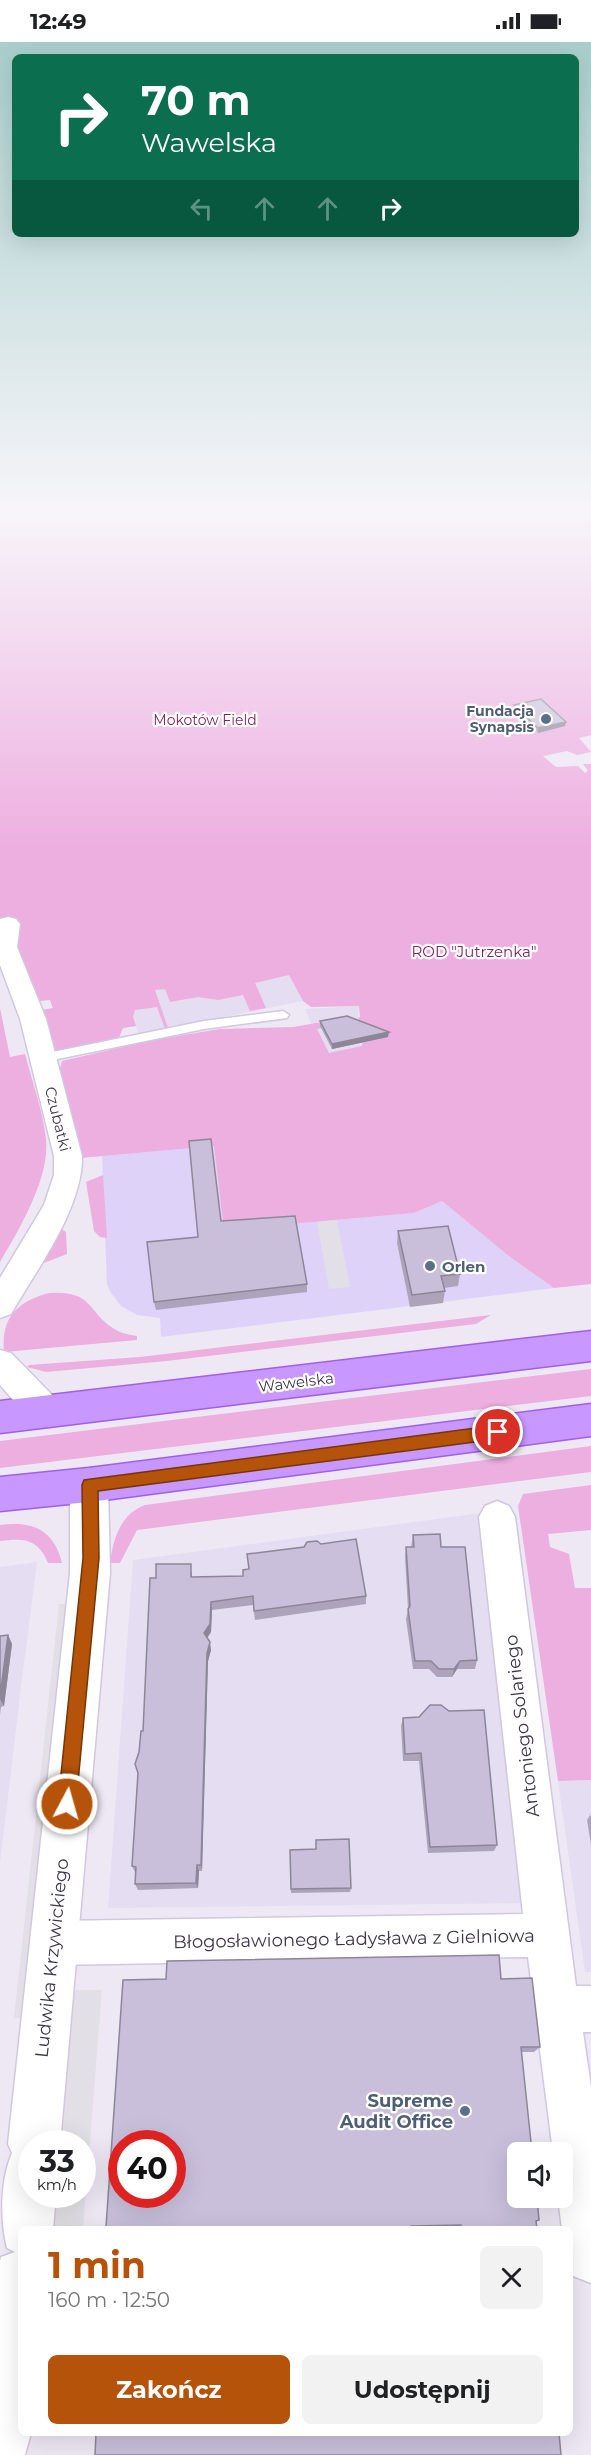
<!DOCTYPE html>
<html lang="pl">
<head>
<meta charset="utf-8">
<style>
	:root { --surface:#fff; --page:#f2f2f2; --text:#202124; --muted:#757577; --accent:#b45309 }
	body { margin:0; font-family:Montserrat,sans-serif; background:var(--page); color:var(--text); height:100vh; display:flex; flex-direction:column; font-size:22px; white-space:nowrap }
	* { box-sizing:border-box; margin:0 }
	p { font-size:20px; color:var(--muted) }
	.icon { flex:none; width:33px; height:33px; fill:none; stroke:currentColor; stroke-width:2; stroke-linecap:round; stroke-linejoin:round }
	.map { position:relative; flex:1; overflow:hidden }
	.side { position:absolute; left:18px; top:2184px; width:555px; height:210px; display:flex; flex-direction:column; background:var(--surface); border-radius:9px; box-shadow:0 6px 24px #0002 }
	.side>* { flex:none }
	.banner { position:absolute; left:12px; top:12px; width:567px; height:183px; border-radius:9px; box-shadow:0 6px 24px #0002; background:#0b6e4f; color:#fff; overflow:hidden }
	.tools { position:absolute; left:507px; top:2100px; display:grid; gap:12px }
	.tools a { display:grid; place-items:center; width:66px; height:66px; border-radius:9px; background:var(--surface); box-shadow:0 6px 24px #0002; font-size:30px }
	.speed { position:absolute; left:18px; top:2088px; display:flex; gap:12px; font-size:30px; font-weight:700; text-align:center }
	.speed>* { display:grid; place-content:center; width:78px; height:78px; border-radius:50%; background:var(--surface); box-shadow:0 6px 24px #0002; line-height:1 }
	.speed small { font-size:15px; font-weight:400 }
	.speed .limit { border:9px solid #d22; background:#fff; color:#111 }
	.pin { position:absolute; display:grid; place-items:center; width:51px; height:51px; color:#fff; margin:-26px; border:3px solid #fff; border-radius:50%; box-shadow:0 2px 6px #0007 }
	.me { position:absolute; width:66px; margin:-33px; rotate:6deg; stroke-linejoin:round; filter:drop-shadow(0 0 4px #0008) }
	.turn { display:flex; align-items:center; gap:21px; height:126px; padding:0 30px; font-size:27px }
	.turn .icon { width:78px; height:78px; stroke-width:2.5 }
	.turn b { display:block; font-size:42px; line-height:51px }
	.lanes { display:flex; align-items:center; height:57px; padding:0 30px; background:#0003; justify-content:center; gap:30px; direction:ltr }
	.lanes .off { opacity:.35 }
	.round { display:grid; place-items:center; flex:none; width:63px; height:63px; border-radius:9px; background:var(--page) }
	.head { display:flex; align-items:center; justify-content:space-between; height:102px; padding:0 30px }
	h1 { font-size:36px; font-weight:700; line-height:45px; color:var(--accent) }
	.primary-button { display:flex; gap:12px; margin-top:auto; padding:12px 30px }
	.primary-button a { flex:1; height:69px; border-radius:9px; background:var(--accent); color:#fff; font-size:24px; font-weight:700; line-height:69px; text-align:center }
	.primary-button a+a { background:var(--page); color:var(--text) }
	.status { display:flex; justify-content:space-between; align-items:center; height:42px; padding:0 30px; background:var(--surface); direction:ltr }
	.status svg { height:16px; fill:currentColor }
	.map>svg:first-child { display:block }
	.residential { fill:#e5ddf1 }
	.commercial { fill:#dfd2f8 }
	.green { fill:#edaee0 }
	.parking { fill:#e2e0e6 }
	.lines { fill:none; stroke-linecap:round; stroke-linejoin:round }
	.service-casing { stroke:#d1c7e0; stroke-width:3 }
	.minor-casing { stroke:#d1c7e0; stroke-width:3 }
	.tertiary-casing { stroke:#d1c7e0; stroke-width:3 }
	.primary-casing { stroke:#9f5eee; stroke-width:3 }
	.service { fill:#fff; fill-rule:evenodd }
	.minor { fill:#fff; fill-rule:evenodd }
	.tertiary { fill:#fff; fill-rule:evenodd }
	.primary { fill:#c897ff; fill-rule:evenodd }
	.wall { fill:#ada4bc }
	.shaded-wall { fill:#8d8699 }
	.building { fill:#c9bfdb; stroke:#8d8699; stroke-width:1.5; fill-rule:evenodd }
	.route { fill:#b45309; stroke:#753606; stroke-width:1.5 }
	.service-dot { fill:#5c6f8a; stroke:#fff; stroke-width:2 }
	.labels { text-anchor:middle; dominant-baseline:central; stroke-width:4.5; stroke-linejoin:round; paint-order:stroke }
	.far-service-label { font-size:14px; font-weight:bold; fill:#4e5e75; stroke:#fff; text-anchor:end }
	.far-park-label { font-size:14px; fill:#81245e; stroke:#fff }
	.park-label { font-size:15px; fill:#81245e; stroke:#fff }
	.street-label { font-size:15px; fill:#3d3649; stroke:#fff }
	.service-label { font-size:15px; font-weight:bold; fill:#4e5e75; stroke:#fff; text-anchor:start }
	.near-street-label { font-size:18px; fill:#3d3649; stroke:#fff }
	.near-service-label { font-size:18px; font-weight:bold; fill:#4e5e75; stroke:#fff; text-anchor:end }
</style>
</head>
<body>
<div class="status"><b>12:49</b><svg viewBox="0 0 49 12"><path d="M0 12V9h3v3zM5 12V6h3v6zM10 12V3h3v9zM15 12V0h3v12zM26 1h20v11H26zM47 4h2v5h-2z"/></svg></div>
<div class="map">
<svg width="591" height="2413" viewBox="0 0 591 2413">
	<rect width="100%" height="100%" fill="#eee8f5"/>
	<path class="residential" d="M282,920l21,39 -164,33 -3,-8 -7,1 -62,21 -18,-50z
		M359,964l-1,8 35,66 -54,10 -34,-81z
		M481,1471l44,390 -417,5 25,-348z
		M37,1520l-16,125 -21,177v-297z
		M591,1738v192h-6l-27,-191z"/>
	<path class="commercial" d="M214,1104l10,84 190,-17 28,-12 68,56 44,31 -393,49 -1,-19 -23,-3 -16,-9 -10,-13 -4,-8 -5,-129z"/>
	<path class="green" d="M0,473h591v220l-12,3 12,14 -14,3 -10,-4 -24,5 13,11 22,-1 7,7 3,-2 -5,-7h8v520l-37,4 -44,-31 -68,-56 -28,12 -190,17 -10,-84 -133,12 -23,-82 4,-15 91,-21 67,-11 73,-2 35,-6 3,5 -14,3 12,24 33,-7 1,-4 6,-1 -11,-23 2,-1 -1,-11 -48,1 -8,-6 -14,-26 -34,8 11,25 -16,3 -7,-16 -25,5 -20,-3 -28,5 -5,-13 -10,1 13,38 -3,1 -8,-22 -22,3 -2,7 3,9 -13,2 -5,12 -63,13 -13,-43 11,-2 -3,-8 -10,1 -25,-61 -15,-4z
		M0,966l10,49 15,-3c7,27 18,57 21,85 4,39 -27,91 -46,123z
		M103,1133l4,63 -7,-1 -6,-6 -8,-49z
		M60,1186l6,4 1,22 -26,10z
		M49,1251c47,-3 38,22 69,38 6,3 13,4 19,5v4l-133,12c-3,-35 13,-50 45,-59z
		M491,1273l-15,9 -309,37 -121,11 -19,-5 2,-2 111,-8z
		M591,1327v27l-591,72v-27z
		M591,1404v26l-454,58 -17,33h-10c3,-23 10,-49 35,-58z
		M591,1443v45l-43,4 2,13 19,7 6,34h16v192l-33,1 -40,-275 5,-12z
		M0,1483c32,-4 54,4 62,38h-14c-10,-25 -25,-25 -48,-22z"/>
	<path class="parking" d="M337,1178l13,67 -21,2 -12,-67z
		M59,1562h11l-43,414h-13z
		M71,1948h31l-19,239h-33l3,-34 29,-1v-50l-24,-1z"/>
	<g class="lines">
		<g class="service-casing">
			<path id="service" d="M283,969l6,4 -2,3 -83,11 -161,33 -7,-4 7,-4 161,-33z"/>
		</g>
		<g class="minor-casing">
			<path id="minor" d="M8,875l8,2 4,5 -3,23 29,72 36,137c1,52 -45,113 -71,158l-11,4v-40l44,-73 10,-30v-19l-34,-137 -20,-54v-46z
				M0,1308l11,3 48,49 5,10 -5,10c-26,9 -42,-19 -59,-37z
				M497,1459l12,5 6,11 61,469h15v46h-8l8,55v196l-18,-7 -3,-8v-39h-8l-4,-31h4v-46h-9l-25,-195 -474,8 -15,-7 -7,-15 7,-15 15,-7 469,-7 -44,-397 6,-11z"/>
		</g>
		<g class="tertiary-casing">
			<path id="tertiary" d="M89,1426l13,5 6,12 2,88 -50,571h-28v50h24l-3,35h-32v204h10l-6,22h-25v-194l1,-4 14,-5 -8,-4c-7,-28 -7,-67 5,-95l-4,-9 62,-571v-88l6,-12z"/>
		</g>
		<g class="primary-casing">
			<path id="primary" d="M591,1289v30l-591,72v-32z
				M591,1362v32l-502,66 -89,9v-34l89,-9z"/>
		</g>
		<use href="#service" class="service"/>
		<use href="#minor" class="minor"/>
		<use href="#tertiary" class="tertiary"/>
		<use href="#primary" class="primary"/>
	</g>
	<path class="wall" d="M514,663l52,17 -1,4 -27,7 -25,-24z
		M320,979l68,16 -56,12 -12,-23z
		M221,1179l86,63v8l-151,18 -2,-8 44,-65z
		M398,1189l62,43 -2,12 -14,2 1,3 -2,12 -33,4 -13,-64z
		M413,1493l28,12 36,113 -2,9h-18l-5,8h-15l-8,-8h-16l-7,-50 2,-10 -3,-52 1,-10h5z
		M192,1530v5l174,19v8l-111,16 -2,-15 -41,5 -1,22 -4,6 4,12 -3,11 -6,210h-3l-1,17 -60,2 -3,-6 1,-12h-1l-3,-6 7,-114 4,-21 13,-153z
		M8,1593l4,9 -8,62 -3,1 -1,8v-79z
		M403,1676l94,127 -3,6 -66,2 -9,-92h-16l-2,-35z
		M591,1772v31l-4,-25z
		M290,1808l61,38 -1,4 -59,1z
		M501,1937l39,68 -6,5h-13l16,177h-81v-4l-348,4z"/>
	<path class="shaded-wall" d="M566,680l-1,4 -27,7v-5z
		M389,990l-1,5 -56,12v-5z
		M211,1560l1,8 -1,22 -6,9 -1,-8z
		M8,1593l4,9 -8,62 -4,-7v-3z
		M210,1600l1,8 -3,11 -6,210 -1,-6 6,-212z
		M460,1619l-3,8 -5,8 2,-8z
		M197,1823l2,6 -1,17 -2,-5z"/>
	<path class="building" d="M541,657l25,23 -28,6 -24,-23z
		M347,974l42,16 -57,12 -12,-23z
		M211,1097l10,82 74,-5 12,68 -153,18 -7,-60 51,-5 -9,-96z
		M448,1184l12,48 -19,2 4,15 -33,4 -14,-64z
		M440,1492l1,13h24l12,113 -17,1 -6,8h-15l-8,-8h-16l-7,-52 2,-3 -4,-59h8l-1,-12z
		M356,1497l10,57 -112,15 -1,-15 -42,6 -1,22 -6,9 6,9 -3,11 -6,212h-4l-1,18 -61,1 1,-17 -4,-1 6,-93 -3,-9 4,-12 2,-21h2l7,-153h6v-14h35v13l52,-1v-6l6,-1 -2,-15 57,-7 3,-5 10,-1 4,3z
		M8,1593l-8,61v-60z
		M430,1663h11l8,6 35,-1 13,135 -67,2 -9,-94 -16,1 -2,-36 16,-1z
		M349,1797l2,49 -60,1 -1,-39 26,-1v-9z
		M499,1913l2,24 31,-1 8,69h-19l11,105h-14v46h19l2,22 -3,1 1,8h-76v-4l-50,1v3h-303v-2h-2l17,-247 43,-1 1,-18zM122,2102h50v50h-50z
		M96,2391h463l2,22h-466z"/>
	<linearGradient id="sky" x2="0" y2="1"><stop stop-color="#a8cecb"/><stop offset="0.58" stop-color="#f7f5fa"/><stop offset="1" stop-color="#f7f5fa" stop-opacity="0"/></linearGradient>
	<rect width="591" height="811" fill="url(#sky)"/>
	<path class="route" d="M498,1383l6,2 2,5 -2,5 -6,2 -400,52 1,67 -23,246 -2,7 -7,3 -7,-3 -2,-7 25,-246 -1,-73 2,-5z"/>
	<g class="service-dot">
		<circle cx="546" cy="677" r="6"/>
		<circle cx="430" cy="1224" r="6"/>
		<circle cx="465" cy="2069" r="6"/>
	</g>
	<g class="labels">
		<g class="far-service-label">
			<text x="534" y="669">Fundacja<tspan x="534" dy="16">Synapsis</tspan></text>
		</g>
		<g class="far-park-label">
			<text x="205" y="678">Mokotów Field</text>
		</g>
		<g class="park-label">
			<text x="474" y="909">ROD "Jutrzenka"</text>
		</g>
		<g class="street-label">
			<text transform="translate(58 1077) rotate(76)">Czubatki</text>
			<text transform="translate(296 1340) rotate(-7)">Wawelska</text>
		</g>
		<g class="service-label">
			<text x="442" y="1224">Orlen</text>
		</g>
		<g class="near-street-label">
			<text transform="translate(522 1684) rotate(-97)">Antoniego Solariego</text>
			<text transform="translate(354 1897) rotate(-1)">Błogosławionego Ładysława z Gielniowa</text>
			<text transform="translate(52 1916) rotate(-84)">Ludwika Krzywickiego</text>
		</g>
		<g class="near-service-label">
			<text x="453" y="2059">Supreme<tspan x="453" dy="21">Audit Office</tspan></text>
		</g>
	</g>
</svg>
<div class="tools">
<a><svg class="icon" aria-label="sound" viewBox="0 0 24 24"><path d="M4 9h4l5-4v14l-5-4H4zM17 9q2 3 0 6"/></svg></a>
</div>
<div class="speed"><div>33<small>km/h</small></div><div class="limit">40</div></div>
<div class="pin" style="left:498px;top:1390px;background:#d93025"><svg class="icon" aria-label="arrive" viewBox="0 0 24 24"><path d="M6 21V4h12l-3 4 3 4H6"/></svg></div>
<svg class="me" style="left:67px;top:1762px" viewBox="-20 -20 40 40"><circle r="17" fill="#b45309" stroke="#fff" stroke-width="3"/><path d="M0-11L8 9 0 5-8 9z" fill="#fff"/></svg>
<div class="banner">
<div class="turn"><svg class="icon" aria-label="right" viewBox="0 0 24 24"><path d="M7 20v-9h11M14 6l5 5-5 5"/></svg><div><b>70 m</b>Wawelska</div></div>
<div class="lanes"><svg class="icon off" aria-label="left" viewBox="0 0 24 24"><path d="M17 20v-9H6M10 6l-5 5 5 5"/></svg><svg class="icon off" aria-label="ahead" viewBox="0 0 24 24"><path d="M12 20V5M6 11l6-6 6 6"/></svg><svg class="icon off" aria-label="ahead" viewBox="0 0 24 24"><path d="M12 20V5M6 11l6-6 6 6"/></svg><svg class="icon" aria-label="right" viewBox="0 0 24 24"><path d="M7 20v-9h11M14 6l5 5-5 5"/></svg></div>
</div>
<section class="side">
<div class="head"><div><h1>1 min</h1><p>160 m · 12:50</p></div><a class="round"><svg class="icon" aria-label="close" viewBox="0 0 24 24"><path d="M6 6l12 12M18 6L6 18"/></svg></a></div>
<div class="primary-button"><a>Zakończ</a><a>Udostępnij</a></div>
</section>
</div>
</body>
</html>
